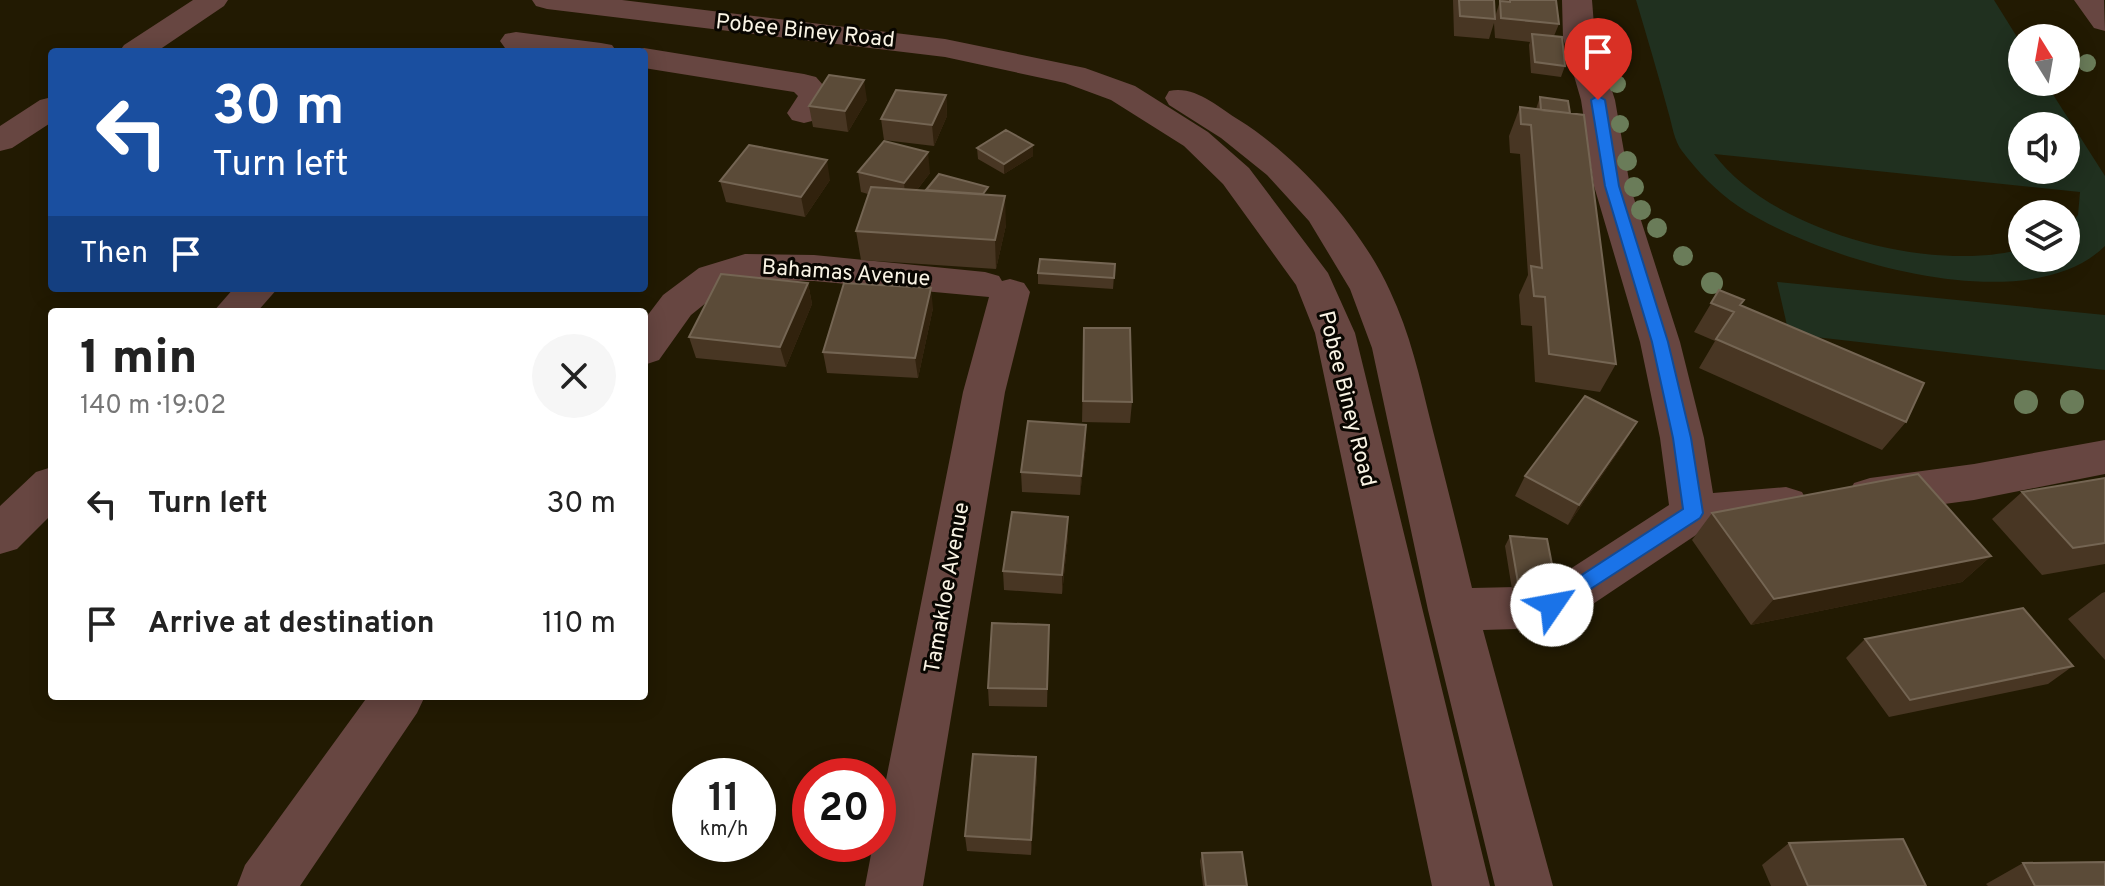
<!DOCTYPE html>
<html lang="en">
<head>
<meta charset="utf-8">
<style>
	:root { --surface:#fff; --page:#f6f6f6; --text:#222; --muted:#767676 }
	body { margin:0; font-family:Overpass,sans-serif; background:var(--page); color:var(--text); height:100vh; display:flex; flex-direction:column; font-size:30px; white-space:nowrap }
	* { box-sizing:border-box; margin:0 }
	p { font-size:26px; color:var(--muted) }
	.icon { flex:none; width:44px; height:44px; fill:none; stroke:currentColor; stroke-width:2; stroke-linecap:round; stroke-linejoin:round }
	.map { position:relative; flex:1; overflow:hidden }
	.drawer { position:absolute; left:48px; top:308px; width:600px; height:392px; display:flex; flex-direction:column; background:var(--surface); border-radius:8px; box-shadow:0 4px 20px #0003 }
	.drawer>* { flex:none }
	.top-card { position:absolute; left:48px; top:48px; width:600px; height:244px; border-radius:8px; box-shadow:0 4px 20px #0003; background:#1a4fa0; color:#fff; overflow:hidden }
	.needle { width:52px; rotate:349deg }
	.tools { position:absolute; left:2008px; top:24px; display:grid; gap:16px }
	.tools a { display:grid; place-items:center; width:72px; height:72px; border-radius:50%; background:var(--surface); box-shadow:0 4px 20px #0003; font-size:40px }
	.speed { position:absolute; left:672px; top:758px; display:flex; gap:16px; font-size:40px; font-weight:700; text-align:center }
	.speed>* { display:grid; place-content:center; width:104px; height:104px; border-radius:50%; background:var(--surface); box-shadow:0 4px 20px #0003; line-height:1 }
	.speed small { font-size:20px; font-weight:400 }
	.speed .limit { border:12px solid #d22; background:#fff; color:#111 }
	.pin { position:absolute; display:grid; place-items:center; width:68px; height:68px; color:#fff; margin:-82px -34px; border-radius:50% 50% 50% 0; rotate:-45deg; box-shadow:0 0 8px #0007 }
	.pin .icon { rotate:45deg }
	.me { position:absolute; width:88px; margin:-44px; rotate:57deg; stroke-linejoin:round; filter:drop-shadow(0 0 6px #0008) }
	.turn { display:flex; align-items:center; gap:28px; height:168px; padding:0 32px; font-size:36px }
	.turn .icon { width:104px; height:104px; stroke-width:2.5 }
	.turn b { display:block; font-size:56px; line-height:68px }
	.then { display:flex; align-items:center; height:76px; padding:0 32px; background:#0003; gap:16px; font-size:30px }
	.round { display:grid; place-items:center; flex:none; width:84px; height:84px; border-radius:42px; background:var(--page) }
	.head { display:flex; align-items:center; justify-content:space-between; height:136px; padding:0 32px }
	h1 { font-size:48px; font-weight:800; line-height:60px }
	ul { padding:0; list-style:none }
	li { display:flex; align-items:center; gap:24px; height:120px; padding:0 32px }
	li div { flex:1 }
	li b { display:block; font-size:30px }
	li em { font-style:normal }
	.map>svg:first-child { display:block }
	.green { fill:#20301f; fill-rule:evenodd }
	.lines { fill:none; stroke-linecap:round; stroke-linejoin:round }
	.minor { fill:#674641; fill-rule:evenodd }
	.tree { fill:#6a7c59 }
	.wall { fill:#483623 }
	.shaded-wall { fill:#31220d }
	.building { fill:#5b4b38; stroke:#746553; stroke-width:2 }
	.route { fill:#1a73e8; stroke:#114b97; stroke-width:2 }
	.labels { text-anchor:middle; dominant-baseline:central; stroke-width:6; stroke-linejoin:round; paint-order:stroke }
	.street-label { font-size:22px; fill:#f9f3e4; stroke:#090601 }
</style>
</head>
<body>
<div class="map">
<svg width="2105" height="886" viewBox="0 0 2105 886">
	<rect width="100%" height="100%" fill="#221a02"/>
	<path class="green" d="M1636,0h358l28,45v37h23l60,94v70c-78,77 -287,14 -367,-40 -22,-15 -40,-34 -56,-55 -8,-10 -10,-27 -14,-40 -10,-37 -21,-74 -32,-111zM2022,126h44v44h-44zM1714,154l366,38 -2,23 -12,14v29h-44v-9c-90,25 -252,-18 -308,-95z
		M1777,282l328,33v55l-316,-36z"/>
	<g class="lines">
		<path class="minor" d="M193,0h35l-4,6 -68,46h-37l5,-7z
			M532,0h90l323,39 140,29 50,18 73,46 41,36 79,105 27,60 135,553h-58l-117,-553 -19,-48 -73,-101 -39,-38 -73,-46 -46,-17 -120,-26 -398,-48 -11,-3z
			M1562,0h30l3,38 20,62 15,86 50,156 24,96 9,55 73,-6 16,5 7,13 -7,13 -16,5 -84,8 -133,89 -17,6 -17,-6 -19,9 -33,1 70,256h-58l-67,-276 -56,-262 -22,-59 -41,-68 -42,-46 -46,-37 -52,-33 -4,-7 4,-7c26,-6 49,16 70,29 59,37 122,107 151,171 20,42 30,87 41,132 14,55 28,110 41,165l44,-1 17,6 136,-88 -9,-67 -20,-96 -46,-156 -13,-86 -18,-62z
			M2074,0h30l1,31 -11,-3z
			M516,32l85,11 11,2 5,7h-88l-24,-4 -5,-7 5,-7z
			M644,48l160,26 12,3 15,17 -15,26 -12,3 -12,-3 -5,-7 11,-17 -4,-4 -150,-24v-16h-12z
			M52,97v25l-40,26 -12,3v-25l40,-26z
			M745,254l69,1 171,17 14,4 3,5 8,-2 14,4 6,9 -25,100 -82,494h-58l8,-42h5v-24l85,-428 26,-95 -175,-16 -67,-1 -20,6 -36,29 -32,45 -15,5v-45l19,-25 36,-27z
			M234,288h44l-21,24h-44z
			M2105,440v34l-131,26 -104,14 -16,-5 -7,-13 7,-13 16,-5 104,-14z
			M52,467v47l-35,35 -17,5v-48l36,-34z
			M368,696h57l-8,17 -117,173h-63l8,-21z"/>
	</g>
	<g class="tree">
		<circle cx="1605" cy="42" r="9"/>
		<circle cx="2087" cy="63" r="9"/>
		<circle cx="1617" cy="84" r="9"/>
		<circle cx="1620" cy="124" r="9"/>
		<circle cx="1627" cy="161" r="10"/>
		<circle cx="1634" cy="187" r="10"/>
		<circle cx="1641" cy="210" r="10"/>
		<circle cx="1657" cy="228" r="10"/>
		<circle cx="1683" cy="256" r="10"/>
		<circle cx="1712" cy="283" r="11"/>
		<circle cx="2026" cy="402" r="12"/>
		<circle cx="2072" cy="402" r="12"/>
	</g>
	<path class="wall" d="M1453,0h41l1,17 5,-16h2v-1h54l3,24 -5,12 11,30 -4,11 -30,-4 -2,-28 1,-3 -35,-4 -1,-15 -5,16 -35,-3z
		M946,95l1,21 -13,30 -50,-6 -3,-21z
		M1540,97l30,16 46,251 -16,28 -65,-10 -3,-56 -11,-1 -2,-30 9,-20 -8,-121 -10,-1 -1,-17 11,-29 16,2z
		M867,100l-19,32 -35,-5 -4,-21z
		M977,148l56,8 -29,18 -26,-15z
		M858,172l72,1 -13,17 72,5 17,30 -10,44 -135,-9 -5,-29 12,-37 -7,-2z
		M830,180l-25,37 -79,-15 -6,-21z
		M1115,264l-2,25 -75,-5v-11z
		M808,283l4,21 -26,63 -90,-9 -7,-21z
		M1719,290l21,15 166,117 -24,28 -183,-82 16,-27 -21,-9z
		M933,308l-15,70 -91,-5 -4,-21z
		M1084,328l48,74 -2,21 -48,-1z
		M1086,425v20l-6,50 -58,-3 -1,-20z
		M1625,442l-57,83 -53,-29 10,-20z
		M2105,478v86l-63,11 -50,-56 30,-27z
		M1712,513l279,43 -29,26 -211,43 -59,-85z
		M1068,517v19l-6,58 -58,-4 -1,-19z
		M1510,536l54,90 -6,10 -39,-3 -14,-87z
		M2105,592v68l-37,-41 34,-26z
		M1049,625l-2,82 -58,-1 -1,-18z
		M1865,639l208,27 -25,18 -159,33 -43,-59z
		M1037,774l-6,81 -64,-4 -2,-15z
		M1789,843l137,43h-155l-9,-21z
		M1202,853l45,33h-44l-3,-25z
		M2023,863l82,23h-117l-2,-2z"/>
	<path class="shaded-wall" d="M864,80l3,20 -19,32 -3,-21z
		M946,95l1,21 -13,30 -2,-21z
		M1033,145v11l-29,18v-10z
		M928,152l2,21 -24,31 -2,-21z
		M827,160l3,20 -25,37 -4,-20z
		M1005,196l1,29 -10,44 -1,-29z
		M808,283l4,21 -26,63 -6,-20z
		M931,288l2,20 -15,70 -3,-20z
		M1637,422l-12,20 -57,83 11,-20z
		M1086,425v20l-6,50 1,-19z
		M1068,517v19l-6,58v-19z
		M1991,556l-29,26 -211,43 23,-26z
		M1036,757l1,17 -6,81v-15z"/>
	<path class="building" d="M1459,0h35l1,19 -35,-3z
		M1510,0h46l3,24 -58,-6 -1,-17 10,1z
		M1532,34l30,3 3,29 -30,-4z
		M829,75l35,5 -19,31 -36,-5z
		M896,90l50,5 -14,30 -51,-6z
		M1540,97l28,4 2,12 -29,-3z
		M1520,107l64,8 32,249 -67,-10 -4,-57 -11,-1 -3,-30 11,2 -11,-143 -10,-1z
		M1006,130l27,15 -29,19 -27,-16z
		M884,141l44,11 -24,31 -46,-11z
		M749,145l78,15 -26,37 -81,-16z
		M939,174l49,13 -5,7 -57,-4z
		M871,187l134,9 -10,44 -139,-9z
		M1040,259l75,5 -1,14 -76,-5z
		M721,274l87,9 -28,64 -91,-10z
		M844,283l87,5 -16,70 -92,-6z
		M1719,290l25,10 -4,5 184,78 -18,39 -190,-83 18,-27 -23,-9z
		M1084,328h46l2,74 -49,-1z
		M1585,396l52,26 -58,83 -54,-29z
		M1028,421l58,4 -5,51 -60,-4z
		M1918,474l73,82 -217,43 -62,-86z
		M2105,478v65l-32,5 -51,-56z
		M1012,512l56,5 -6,58 -59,-4z
		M1510,536l37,3 17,87 -39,-3z
		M2023,608l50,58 -163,34 -45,-61z
		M992,623l57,2 -2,64 -59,-1z
		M973,754l63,3 -5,83 -66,-4z
		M1903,839l23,47h-118l-19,-43z
		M1242,852l5,34h-41l-4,-33z
		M2105,862v24h-70l-12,-23z"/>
	<path class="route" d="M1598,96l7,4 14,86 49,156 23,96 12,75 -3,5 -148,96 -7,-2 -3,-7 3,-6 138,-90 -10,-71 -21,-96 -47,-156 -14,-86z"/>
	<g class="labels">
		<g class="street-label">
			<text transform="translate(805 32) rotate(6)">Pobee Biney Road</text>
			<text transform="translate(846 274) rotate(4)">Bahamas Avenue</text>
			<text transform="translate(1346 399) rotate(76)">Pobee Biney Road</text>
			<text transform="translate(948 588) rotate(-80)">Tamakloe Avenue</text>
		</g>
	</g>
</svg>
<div class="tools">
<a><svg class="needle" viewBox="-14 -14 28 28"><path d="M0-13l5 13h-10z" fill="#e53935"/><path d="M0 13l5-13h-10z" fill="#767676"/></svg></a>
<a><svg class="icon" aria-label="sound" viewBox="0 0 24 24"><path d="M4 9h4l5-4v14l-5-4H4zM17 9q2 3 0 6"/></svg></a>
<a><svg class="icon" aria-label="layers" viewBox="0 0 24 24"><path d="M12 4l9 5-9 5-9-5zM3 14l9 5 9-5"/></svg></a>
</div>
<div class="speed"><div>11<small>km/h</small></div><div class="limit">20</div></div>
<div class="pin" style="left:1598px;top:100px;background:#d93025"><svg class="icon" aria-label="arrive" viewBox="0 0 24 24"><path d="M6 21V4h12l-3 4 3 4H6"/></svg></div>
<svg class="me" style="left:1552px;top:605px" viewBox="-20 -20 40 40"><circle r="19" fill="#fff"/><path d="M0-13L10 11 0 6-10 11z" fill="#1a73e8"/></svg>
<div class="top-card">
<div class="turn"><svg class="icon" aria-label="left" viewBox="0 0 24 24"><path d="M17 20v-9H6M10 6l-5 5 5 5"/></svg><div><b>30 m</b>Turn left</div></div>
<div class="then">Then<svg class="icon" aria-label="arrive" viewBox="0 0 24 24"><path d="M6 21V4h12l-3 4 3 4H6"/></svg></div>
</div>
<section class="drawer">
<div class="head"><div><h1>1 min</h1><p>140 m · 19:02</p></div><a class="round"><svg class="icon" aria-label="close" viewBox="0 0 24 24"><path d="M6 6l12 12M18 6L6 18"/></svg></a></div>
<ul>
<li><svg class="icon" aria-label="left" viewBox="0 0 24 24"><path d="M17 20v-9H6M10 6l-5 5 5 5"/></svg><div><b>Turn left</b></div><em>30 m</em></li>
<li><svg class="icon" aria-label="arrive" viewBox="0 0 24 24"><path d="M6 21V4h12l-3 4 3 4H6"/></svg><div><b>Arrive at destination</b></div><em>110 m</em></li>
</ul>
</section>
</div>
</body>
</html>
